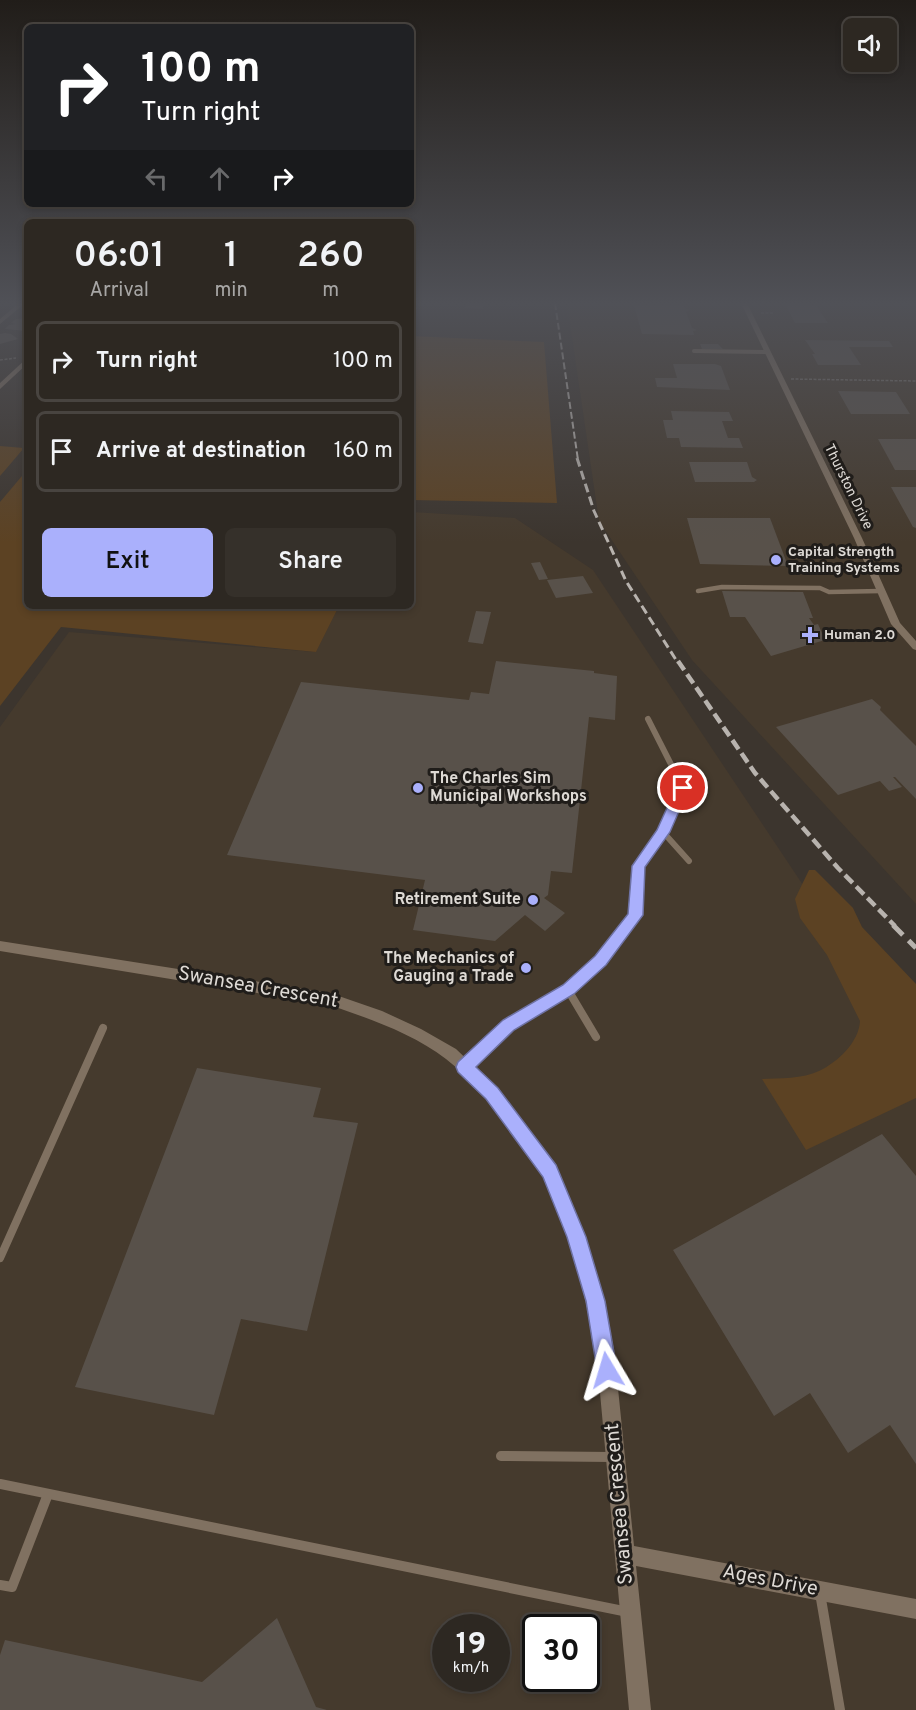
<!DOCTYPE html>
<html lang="en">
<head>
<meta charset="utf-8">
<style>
	:root { --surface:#2d2822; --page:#35302a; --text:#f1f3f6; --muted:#a7a6a5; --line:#484440; --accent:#aab0fc }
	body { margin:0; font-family:Overpass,sans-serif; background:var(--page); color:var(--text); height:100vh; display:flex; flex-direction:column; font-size:22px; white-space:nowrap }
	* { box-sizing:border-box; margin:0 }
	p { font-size:20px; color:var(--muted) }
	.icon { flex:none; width:33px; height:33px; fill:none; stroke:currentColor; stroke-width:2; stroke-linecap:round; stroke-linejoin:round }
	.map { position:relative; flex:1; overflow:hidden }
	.drawer { position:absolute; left:24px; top:219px; width:390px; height:390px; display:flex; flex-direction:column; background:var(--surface); border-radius:9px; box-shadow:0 3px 9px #0003,0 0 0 2px var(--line) }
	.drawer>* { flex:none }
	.guide { position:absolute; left:24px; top:24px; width:390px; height:183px; border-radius:9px; box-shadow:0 3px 9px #0003,0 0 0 2px var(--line); background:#202124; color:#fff; overflow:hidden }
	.controls { position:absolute; left:843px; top:18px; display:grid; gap:12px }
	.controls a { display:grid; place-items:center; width:54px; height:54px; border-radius:9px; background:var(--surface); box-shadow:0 3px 9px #0003,0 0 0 2px var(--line); font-size:30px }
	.speed { position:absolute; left:432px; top:1614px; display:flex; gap:12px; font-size:30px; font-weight:700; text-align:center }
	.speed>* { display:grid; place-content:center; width:78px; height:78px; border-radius:50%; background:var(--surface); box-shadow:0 3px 9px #0003,0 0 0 2px var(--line); line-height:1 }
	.speed small { font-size:15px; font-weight:400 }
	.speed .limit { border:3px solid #111; border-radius:9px; background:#fff; color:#111 }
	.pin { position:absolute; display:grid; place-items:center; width:51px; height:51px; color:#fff; margin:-26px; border:3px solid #fff; border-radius:50%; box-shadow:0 2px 6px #0007 }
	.me { position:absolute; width:66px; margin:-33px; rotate:353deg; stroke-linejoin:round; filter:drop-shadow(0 0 4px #0008) }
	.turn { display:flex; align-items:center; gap:21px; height:126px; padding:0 18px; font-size:27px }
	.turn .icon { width:78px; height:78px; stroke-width:2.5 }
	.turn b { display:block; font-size:42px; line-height:51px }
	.lanes { display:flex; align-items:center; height:57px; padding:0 18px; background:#0003; justify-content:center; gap:30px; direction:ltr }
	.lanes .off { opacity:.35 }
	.eta { display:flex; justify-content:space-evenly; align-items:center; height:102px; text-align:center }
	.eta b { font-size:36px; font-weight:600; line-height:42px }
	.cta { display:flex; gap:12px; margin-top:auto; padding:12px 18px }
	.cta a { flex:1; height:69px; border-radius:9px; background:var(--accent); color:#111; font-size:24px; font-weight:600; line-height:69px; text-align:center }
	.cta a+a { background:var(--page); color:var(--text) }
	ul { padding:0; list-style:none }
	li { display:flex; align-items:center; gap:18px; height:81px; margin:0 12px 9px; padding:0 6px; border:3px solid var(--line); border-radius:9px }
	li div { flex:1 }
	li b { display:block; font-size:22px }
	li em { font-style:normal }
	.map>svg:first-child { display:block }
	.built { fill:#453a2d; fill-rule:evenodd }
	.green { fill:#5c4223 }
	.building { fill:#58514a }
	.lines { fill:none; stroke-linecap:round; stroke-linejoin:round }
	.path { stroke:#77716b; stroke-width:1.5; stroke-dasharray:3 1.5; stroke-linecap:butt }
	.service-far4 { stroke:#807161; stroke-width:4 }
	.service-far3 { stroke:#807161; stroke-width:4.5 }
	.service-far2 { stroke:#807161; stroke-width:6 }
	.service-far1 { stroke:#807161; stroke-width:8 }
	.service { stroke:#807161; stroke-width:10 }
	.minor { fill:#807161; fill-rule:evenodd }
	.tertiary { fill:#807161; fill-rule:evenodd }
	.rail-far3 { stroke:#b8b3ae; stroke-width:2; stroke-dasharray:7 3; stroke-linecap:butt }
	.rail-far2 { stroke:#b8b3ae; stroke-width:3; stroke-dasharray:9 4.5; stroke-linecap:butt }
	.rail-far1 { stroke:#b8b3ae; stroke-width:4.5; stroke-dasharray:11 5; stroke-linecap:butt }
	.rail { stroke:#b8b3ae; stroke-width:5; stroke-dasharray:14 8; stroke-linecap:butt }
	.route { fill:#aab0fc; stroke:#6e72a4; stroke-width:1.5 }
	.poi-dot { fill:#aab0fc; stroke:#201d1a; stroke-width:2 }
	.labels { text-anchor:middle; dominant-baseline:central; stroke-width:6; stroke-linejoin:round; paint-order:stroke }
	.far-street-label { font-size:14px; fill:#dedad5; stroke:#201d1a }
	.far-poi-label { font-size:14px; font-weight:bold; fill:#dedad5; stroke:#201d1a; text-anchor:start }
	.poi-label { font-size:16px; font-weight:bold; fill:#dedad5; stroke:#201d1a; text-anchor:end }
	.near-street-label { font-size:20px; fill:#dedad5; stroke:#201d1a }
</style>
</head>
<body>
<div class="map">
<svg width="916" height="1710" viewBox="0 0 916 1710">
	<rect width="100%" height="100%" fill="#3c352e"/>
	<path class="built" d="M567,303h346l3,4v597l-224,-244 -93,-139z
		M411,512l104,6 78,52 292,438 31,16v686h-916v-983l69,-95 247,20 23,-46h72zM446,1628h50v50h-50zM536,1628h50v50h-50z"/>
	<path class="green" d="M411,336l133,6 13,161 -146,-3z
		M0,446l24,2 -24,28z
		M27,470v136h312l-23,46 -255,-25 -61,79v-204z
		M809,870h6l38,38 9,19 54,57v114l-110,52 -44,-71c17,-1 41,0 57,-8 19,-9 40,-29 41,-50l-33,-66 -27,-37 -5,-19z"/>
	<path class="building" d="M466,303h17v6l-18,-1z
		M785,304l31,1 12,18h-33z
		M634,305h50l1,4 5,1 -4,2 6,16 5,2 -4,1 1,4 -52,-1z
		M27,318v13l-22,-2 4,-4 7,-1 -5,-1 5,-4z
		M5,333l6,1 7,5 -18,5v-10z
		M805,340l84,1 4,6h-44l12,18h-43l-6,-11h3z
		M700,344h18l5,5h-21z
		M673,364h42l6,2 9,24 -73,-3 -2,-9h22z
		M838,391l58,1 14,22h-59z
		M671,411l58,1 4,9h-11l6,17h11l4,10 -62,-1 -2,-9h-12l-4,-18h10z
		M878,439h38v31h-21z
		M689,462h58l5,15 5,3 -3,2h-59z
		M891,487h25v41l-3,-1z
		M687,518h83l18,48 -88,-2z
		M540,562l8,17 -9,1 -8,-17z
		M583,576l10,17 -37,5 -9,-18z
		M722,591l81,1 10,26h-4l5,7 4,-1 7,16 -54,16 -26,-39h-15z
		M476,611l15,1 -8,32 -15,-2z
		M496,661l98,10v2l23,3 -2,44 -26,-3 -17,156 -21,-2 -3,24 -4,3 21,15 -20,18 -20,-16 -30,26 -82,-11 12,-50 -198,-25 74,-173 168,18 2,-8 18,2z
		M872,699l9,8 -1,3 36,36v53l-21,-22h-2l9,10 -13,4 -9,-10 -42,14 -62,-68z
		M197,1068l124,20 -8,29 45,6 -51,208 -66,-12 -27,96 -139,-28z
		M882,1134l34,42v288l-26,-39 -42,28 -38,-60 -36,23 -101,-166z
		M277,1618l39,89 11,3h-327v-55l5,-15 197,42z"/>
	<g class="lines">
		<path class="path" d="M416,303v6
			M761,313h13
			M0,360l16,-2
			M791,379l125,2"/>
		<path class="service-far4" d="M694,351l73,1"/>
		<path class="service-far3" d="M698,591l24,-4 98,1 9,4 52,-1"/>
		<path class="service-far2" d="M648,719l35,69 -20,44
			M627,926l8,-11 3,-50 25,-33 26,29"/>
		<path class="service-far1" d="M568,990l28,47
			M465,1067l43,-42 60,-35 33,-30 27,-35
			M0,1258l103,-230"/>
		<path class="service" d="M501,1456l112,1
			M0,1484l628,128
			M0,1585l12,2 36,-93
			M820,1593l20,117"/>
		<path class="minor" d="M19,303h6l-25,21v-5z
			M741,303h6l115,235 38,85 16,18v9l-3,-1 -22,-25 -37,-86z
			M0,941l330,52 52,18 39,18 35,20 41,39 58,78 29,71 19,64 11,48 20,197 282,53v20l-280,-53 15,144h-22l-33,-361c-12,-58 -26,-117 -51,-171 -5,-11 -14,-20 -21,-30 -23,-32 -47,-65 -78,-89 -34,-26 -76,-40 -116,-54l-330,-54z"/>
		<path class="tertiary" d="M27,358v6l-27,25v-6z"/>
		<path class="rail-far3" d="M555,303l23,157"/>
		<path class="rail-far2" d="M577,458l17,53 32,70 52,82"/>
		<path class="rail-far1" d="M678,661l77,112 83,95 57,58"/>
		<path class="rail" d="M893,925l23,23"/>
	</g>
	<linearGradient id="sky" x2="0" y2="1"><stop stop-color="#211d19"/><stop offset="0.56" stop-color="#505157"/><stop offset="1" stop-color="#505157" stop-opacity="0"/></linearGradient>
	<rect width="916" height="542" fill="url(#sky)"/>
	<path class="route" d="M683,783l6,5 -19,44 -25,35 -2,48 -37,50 -32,29 -60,36 -38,37 22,21 58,77 30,72 19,64 12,69 -3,7 -7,3 -7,-3 -3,-7 -11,-69 -19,-64 -24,-60 -57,-78 -28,-27 -2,-5 2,-5 45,-42 60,-35 32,-29 33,-42 4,-48 25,-36 19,-42z"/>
	<g class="poi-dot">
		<circle cx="776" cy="560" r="6"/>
		<path d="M807 626h6v6h6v6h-6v6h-6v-6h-6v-6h6z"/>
		<circle cx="418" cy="788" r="6"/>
		<circle cx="533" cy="900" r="6"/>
		<circle cx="526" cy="968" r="6"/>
	</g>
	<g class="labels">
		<g class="far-street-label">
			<text transform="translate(848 487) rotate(64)">Thurston Drive</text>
		</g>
		<g class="far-poi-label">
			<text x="788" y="552">Capital Strength<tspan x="788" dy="16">Training Systems</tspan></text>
			<text x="824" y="635">Human 2.0</text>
		</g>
		<g class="poi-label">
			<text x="430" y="779" text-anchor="start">The Charles Sim<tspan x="430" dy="18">Municipal Workshops</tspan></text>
			<text x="521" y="900">Retirement Suite</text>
			<text x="514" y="959">The Mechanics of<tspan x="514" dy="18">Gauging a Trade</tspan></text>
		</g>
		<g class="near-street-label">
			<text transform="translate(258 988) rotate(10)">Swansea Crescent</text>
			<text transform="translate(620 1504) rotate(-95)">Swansea Crescent</text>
			<text transform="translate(770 1581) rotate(11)">Ages Drive</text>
		</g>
	</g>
</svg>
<div class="controls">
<a><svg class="icon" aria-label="sound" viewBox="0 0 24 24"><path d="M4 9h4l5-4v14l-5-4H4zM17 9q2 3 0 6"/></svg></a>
</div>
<div class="speed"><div>19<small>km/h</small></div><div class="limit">30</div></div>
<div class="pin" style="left:683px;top:788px;background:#d93025"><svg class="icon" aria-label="arrive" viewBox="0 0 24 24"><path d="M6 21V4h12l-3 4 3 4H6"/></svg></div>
<svg class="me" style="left:607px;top:1370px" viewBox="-20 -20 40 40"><path d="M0-17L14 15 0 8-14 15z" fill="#aab0fc" stroke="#fff" stroke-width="4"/></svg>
<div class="guide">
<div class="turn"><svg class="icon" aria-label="right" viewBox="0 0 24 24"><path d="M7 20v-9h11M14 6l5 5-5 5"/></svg><div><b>100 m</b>Turn right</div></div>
<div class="lanes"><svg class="icon off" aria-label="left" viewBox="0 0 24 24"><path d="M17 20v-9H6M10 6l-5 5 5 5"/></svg><svg class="icon off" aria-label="ahead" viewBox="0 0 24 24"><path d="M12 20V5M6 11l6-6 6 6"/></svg><svg class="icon" aria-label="right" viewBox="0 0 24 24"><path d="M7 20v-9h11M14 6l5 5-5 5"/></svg></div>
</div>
<section class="drawer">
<div class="eta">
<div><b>06:01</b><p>Arrival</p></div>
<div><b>1</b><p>min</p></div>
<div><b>260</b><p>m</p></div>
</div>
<ul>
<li><svg class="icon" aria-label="right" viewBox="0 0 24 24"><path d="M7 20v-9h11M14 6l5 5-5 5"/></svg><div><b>Turn right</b></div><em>100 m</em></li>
<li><svg class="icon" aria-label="arrive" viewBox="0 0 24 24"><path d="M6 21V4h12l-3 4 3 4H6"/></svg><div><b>Arrive at destination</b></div><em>160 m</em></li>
</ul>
<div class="cta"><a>Exit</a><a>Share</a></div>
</section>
</div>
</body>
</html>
